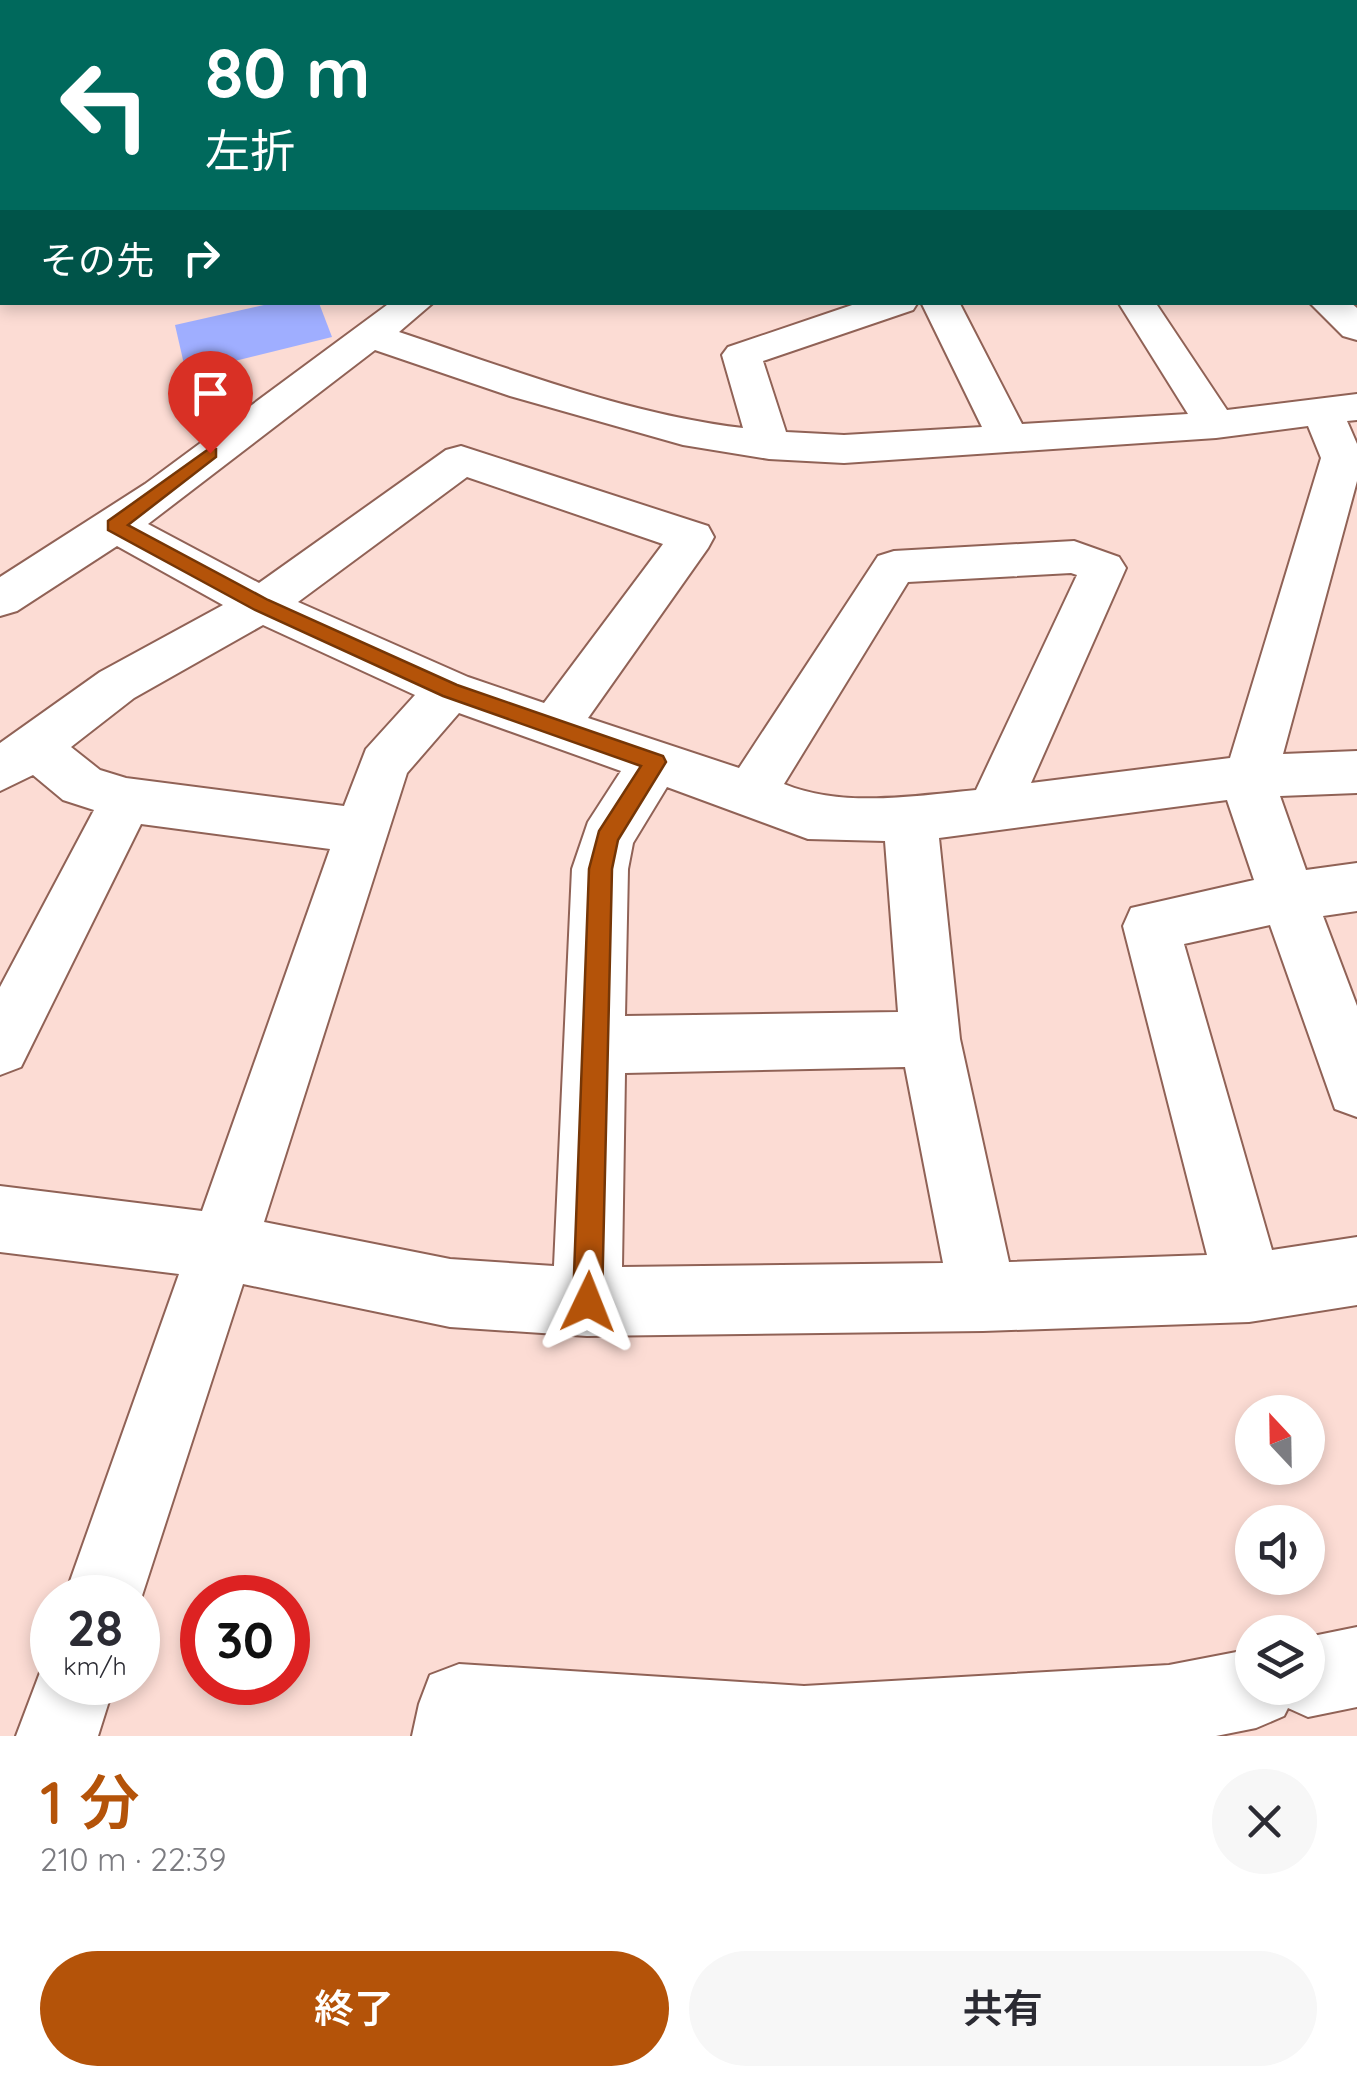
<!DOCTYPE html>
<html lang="ja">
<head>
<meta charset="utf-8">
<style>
	:root { --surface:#fff; --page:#f7f7f7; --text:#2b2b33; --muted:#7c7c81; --accent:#b45309 }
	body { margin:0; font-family:Quicksand,"Noto Sans JP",sans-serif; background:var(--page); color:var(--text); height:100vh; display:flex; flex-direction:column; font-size:38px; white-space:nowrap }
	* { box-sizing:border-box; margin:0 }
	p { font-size:32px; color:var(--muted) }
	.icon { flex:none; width:55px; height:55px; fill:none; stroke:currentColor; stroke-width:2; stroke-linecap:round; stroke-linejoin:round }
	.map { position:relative; height:1736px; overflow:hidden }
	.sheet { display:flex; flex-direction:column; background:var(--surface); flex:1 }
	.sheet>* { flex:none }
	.banner { position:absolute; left:0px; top:0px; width:1358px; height:305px; box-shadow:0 5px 15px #0003; background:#00695c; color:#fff; overflow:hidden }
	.needle { width:65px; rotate:338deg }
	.fabs { position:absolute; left:1235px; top:1395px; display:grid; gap:20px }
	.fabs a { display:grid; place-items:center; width:90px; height:90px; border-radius:50%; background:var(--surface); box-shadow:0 5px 15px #0003; font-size:50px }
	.speed { position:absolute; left:30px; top:1575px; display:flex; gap:20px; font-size:50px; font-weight:700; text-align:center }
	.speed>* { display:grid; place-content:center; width:130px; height:130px; border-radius:50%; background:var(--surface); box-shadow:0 5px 15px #0003; line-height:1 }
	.speed small { font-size:25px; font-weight:400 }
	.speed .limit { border:15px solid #d22; background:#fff; color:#111 }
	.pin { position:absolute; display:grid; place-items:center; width:85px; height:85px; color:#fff; margin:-102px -42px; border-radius:50% 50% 50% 0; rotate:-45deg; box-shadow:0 0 10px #0007 }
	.pin .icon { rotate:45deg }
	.me { position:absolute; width:110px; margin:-55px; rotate:2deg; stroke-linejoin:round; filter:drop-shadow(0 0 8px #0008) }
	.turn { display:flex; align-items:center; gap:35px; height:210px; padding:0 40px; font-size:45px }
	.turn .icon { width:130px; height:130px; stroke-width:2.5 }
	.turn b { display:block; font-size:70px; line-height:85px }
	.then { display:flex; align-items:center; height:95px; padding:0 40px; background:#0003; gap:20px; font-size:38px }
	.round { display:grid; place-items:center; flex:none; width:105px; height:105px; border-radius:52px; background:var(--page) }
	.summary { display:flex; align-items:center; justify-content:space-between; height:170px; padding:0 40px }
	h1 { font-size:60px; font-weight:600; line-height:75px; color:var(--accent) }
	.primary-button { display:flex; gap:20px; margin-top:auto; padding:20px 40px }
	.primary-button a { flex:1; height:115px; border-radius:60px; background:var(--accent); color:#fff; font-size:40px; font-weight:600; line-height:115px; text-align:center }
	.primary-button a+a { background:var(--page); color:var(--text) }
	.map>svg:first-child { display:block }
	.water { fill:#9faeff }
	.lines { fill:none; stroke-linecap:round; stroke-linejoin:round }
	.minor-casing { stroke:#906256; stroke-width:4 }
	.path { stroke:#a78d86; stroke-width:4; stroke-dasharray:1 5; stroke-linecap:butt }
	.minor { fill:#fff; fill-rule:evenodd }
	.route { fill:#b45309; stroke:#753606; stroke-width:2.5 }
</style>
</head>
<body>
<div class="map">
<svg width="1357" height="1736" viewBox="0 0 1357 1736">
	<rect width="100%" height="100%" fill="#fcdcd4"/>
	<path class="water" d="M277,302l42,1 13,34 -146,36 -11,-48z"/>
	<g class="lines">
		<g class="minor-casing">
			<path id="minor" d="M1355,206h2v22h-2z
				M391,302h43l-35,30c112,37 227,82 344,96l-21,-73 6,-8 133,-45h57l-5,8 -150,51 23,71 58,3 138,-8 -61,-125h38l63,122 166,-10 -70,-112h37l72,108 130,-16v26l-10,1 10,23v37l-74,273 74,-3v42l-77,3 26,74 51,-7v48l-34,5 34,90v111l-22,-8 -65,-184 -86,19 88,306 85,-13v68l-108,17 -266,9 -396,5 -137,-9 -207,-43 -105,324v-10h-74l115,-324 -179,-22v-66l202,25 128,-362 -189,-25 -120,243 -21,8v-88l94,-177 -31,-10 -30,-25 -33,16v-48l100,-71 123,-67 -106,-59 -100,65 -17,5v-39l145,-93zM375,350l135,46 173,49 86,14 75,4 372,-25 92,-12 13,32 -91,300 -199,25 95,-215 -7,-11 -45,-16 -180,10 -16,5 -139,212 -151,-50 120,-170 6,-11 -6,-11 -247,-80 -15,4 -187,133 -111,-59zM467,477l196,67 -119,159 -76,-26 -170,-75zM1071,573l6,2 -101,215c-61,6 -134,18 -192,-6l124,-202zM263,625l152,70 -49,54 -22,57 -218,-28 -26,-8 -29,-23 63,-49zM459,713l162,58 -33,51 -16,47 -18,397 -104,-7 -186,-37 143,-449zM667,787l141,52 77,2 13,171 -273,4 3,-147 5,-26zM1227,800l27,80 -123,28 -8,18 84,329 -198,7 -49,-223 -21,-201zM905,1067l38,196 -321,4 3,-194z
				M1309,302h41l7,6v32l-14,-4z
				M1357,1627v80l-49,10 -20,-9 -4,8 -28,12 -40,8h-804l7,-32 11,-29 29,-11 345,22 365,-21 83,-16v39h56v-51z
				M52,1651v31h63l-17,54h-82l31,-82z"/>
		</g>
		<path class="path" d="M1126,2l7,-2"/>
		<use href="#minor" class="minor"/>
	</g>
	<path class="route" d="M210,448l6,1v8l-88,68 140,75 189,85 206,71 3,6 -48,78 -6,29 -10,433 -5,10 -9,4 -10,-4 -5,-10 16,-433 10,-38 42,-65 -198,-70 -188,-86 -147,-80v-9z"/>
</svg>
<div class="fabs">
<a><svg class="needle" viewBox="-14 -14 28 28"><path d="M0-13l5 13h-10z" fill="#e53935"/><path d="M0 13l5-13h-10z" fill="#7c7c81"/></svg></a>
<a><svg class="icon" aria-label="sound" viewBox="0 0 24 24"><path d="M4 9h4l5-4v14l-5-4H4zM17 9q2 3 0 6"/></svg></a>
<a><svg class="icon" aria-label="layers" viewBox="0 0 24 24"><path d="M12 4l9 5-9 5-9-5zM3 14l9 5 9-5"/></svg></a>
</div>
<div class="speed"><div>28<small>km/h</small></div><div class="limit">30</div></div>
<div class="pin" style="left:210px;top:453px;background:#d93025"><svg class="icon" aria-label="arrive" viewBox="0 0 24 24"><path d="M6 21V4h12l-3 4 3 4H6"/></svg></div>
<svg class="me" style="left:588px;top:1302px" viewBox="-20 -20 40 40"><path d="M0-17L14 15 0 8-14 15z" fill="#b45309" stroke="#fff" stroke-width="4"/></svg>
<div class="banner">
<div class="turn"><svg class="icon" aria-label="left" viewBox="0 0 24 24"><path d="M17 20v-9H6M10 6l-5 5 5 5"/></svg><div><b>80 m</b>左折</div></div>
<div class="then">その先<svg class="icon" aria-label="right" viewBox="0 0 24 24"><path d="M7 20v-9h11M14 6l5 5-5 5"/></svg></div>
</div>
</div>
<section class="sheet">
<div class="summary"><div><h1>1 分</h1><p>210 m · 22:39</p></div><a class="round"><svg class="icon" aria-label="close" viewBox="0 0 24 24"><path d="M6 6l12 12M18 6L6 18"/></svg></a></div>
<div class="primary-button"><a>終了</a><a>共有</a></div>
</section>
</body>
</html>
